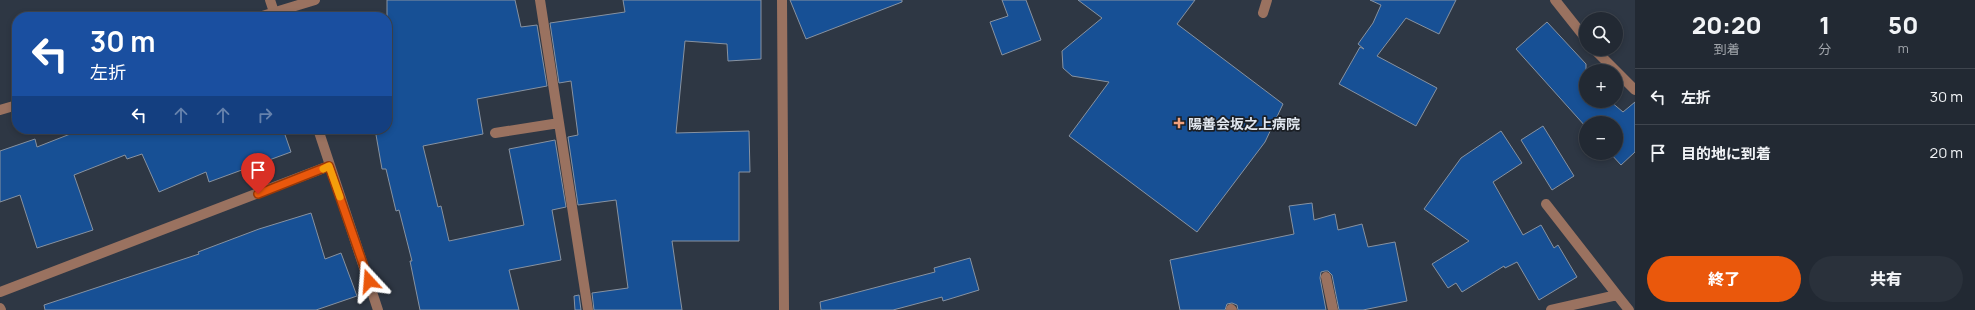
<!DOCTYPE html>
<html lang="ja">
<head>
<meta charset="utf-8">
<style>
	:root { --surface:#222933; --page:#2a313b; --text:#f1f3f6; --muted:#a2a6ac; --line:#3f454e; --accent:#ea580c }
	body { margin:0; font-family:Manrope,"Noto Sans JP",sans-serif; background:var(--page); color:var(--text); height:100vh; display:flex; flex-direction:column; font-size:15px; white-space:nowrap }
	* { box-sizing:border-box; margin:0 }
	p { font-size:13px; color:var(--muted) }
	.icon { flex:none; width:22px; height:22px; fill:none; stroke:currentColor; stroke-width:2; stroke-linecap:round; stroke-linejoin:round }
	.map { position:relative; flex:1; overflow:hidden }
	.details { display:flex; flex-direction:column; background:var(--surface); width:340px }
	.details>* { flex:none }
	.hud { position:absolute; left:12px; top:12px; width:380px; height:122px; border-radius:16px; box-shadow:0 2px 6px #0003,0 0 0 1px var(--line); background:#1a4fa0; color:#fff; overflow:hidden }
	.fabs { position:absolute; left:1579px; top:12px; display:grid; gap:8px }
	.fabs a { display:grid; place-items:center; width:44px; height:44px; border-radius:50%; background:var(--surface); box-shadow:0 2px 6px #0003,0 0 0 1px var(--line); font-size:20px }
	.pin { position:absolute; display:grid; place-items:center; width:34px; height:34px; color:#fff; margin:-41px -17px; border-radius:50% 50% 50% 0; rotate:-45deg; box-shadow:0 0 4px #0007 }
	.pin .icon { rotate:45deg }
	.me { position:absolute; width:44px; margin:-22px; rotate:341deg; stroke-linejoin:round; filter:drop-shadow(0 0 3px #0008) }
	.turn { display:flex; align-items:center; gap:14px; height:84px; padding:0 12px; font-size:18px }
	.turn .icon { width:52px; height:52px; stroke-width:2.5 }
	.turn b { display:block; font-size:28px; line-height:34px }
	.lanes { display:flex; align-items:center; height:38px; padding:0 12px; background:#0003; justify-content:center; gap:20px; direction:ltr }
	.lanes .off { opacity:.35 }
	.eta { display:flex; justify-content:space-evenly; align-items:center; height:68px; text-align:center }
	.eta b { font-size:24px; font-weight:800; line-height:28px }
	.button { display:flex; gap:8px; margin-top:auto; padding:8px 12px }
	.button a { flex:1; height:46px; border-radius:24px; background:var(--accent); color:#fff; font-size:16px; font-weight:800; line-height:46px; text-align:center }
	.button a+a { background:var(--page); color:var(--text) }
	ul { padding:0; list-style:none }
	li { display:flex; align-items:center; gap:12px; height:56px; padding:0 12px; border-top:1px solid var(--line) }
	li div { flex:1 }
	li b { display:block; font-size:15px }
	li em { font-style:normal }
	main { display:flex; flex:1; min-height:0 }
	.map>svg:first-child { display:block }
	.building { fill:#175095; stroke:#8792a1 }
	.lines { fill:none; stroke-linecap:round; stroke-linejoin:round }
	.minor { stroke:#9a7260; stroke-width:10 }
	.route-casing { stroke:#983908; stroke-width:10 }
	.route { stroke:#ea580c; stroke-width:7 }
	.slow { stroke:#f59e0b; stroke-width:7 }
	.poi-dot { fill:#f1a17c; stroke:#1a1e24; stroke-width:1.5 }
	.labels { text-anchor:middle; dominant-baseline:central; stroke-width:3.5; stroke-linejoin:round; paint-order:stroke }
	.poi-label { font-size:14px; font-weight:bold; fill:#e1e7ef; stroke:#1a1e24; text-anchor:start }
</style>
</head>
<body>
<main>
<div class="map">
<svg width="1635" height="310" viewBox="0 0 1635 310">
	<rect width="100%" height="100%" fill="#2e3744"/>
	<path class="building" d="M387,0h128l6,27 16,-2 10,61 -70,13 6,35 -60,12 15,61 3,-1 8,35 75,-16 -15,-76 46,-9 11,67 -14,3 9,50 -52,10 10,40h-99l-10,-49h2l-13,-51 -3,1 -10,-42h-4l-7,-40h12z
		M623,0h138v59l-33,2 -1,-17 -42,-3 -9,92 73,-2 1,41h-11v69h-67l10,69h-88l-2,-17 36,-5 -12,-88 -38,5 -10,-68 10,-2 -7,-54 -12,2 -9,-60 75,-11z
		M790,0h112v2l-96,37z
		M1002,0h24l15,40 -39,15 -12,-33 18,-6z
		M1078,0h117l-18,24 106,80 -18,38 -68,90 -128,-96 40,-54 -37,-6 -9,-8 -1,-17 40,-33z
		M1370,0h86l-17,34 -33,-16 -29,38 60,32 -21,38 -77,-42 21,-37 4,2 -6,-5 15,-21 8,-18z
		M1547,22l39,42v37h24l13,11 12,-10v50l-14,13 -11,-12h6v-30h-30v4l-70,-78z
		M1543,126l31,50 -22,14 -31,-50z
		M83,129h200l8,23 -82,30 -3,-10 -47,20 -17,-38 -15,5 -2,-4 -51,20 19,55 -56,18 -17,-53 -20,7v-51l35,-12 2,8z
		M1501,131l21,32 -29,19 30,53 18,-10 13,23 4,-3 19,32 -38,23 -22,-38 -12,6 -1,-2 -42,26 -6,-9 -8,5 -16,-24 37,-23 -45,-32 37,-51z
		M1312,203l2,17 21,-6 3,16 24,-6 6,23 27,-5 12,59 -44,9h-24l-7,-35 -4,-4h-3l-4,1 -1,6 6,32h-88l-1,-5 -5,-2 -5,1 -2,6h-45l-10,-50 124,-26 -5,-28z
		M311,213l14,46 16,-6 16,43 -41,14h-271l-1,-5 155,-51 -1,-2 61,-23z
		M970,258l9,32 -36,11 -1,-4 -49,13h-72l-1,-8 115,-30 -1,-4z
		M579,295l2,15h-6l-1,-14z"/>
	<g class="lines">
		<path class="minor" d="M270,0l4,12 3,4
			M540,0l48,310
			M782,0l2,310
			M1555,0l31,39
			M1263,13l4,-13
			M259,17l56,-17
			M1594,49l41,41
			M0,110l17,-5
			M318,129l60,181
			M495,133l64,-10
			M1546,204l71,91
			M1326,277l7,33
			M0,292l329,-126
			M0,308l1,2
			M1231,309l1,1
			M1551,310l66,-15 12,15"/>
	</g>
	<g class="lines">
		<g class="route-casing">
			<path id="route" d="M258,194l71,-28 40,115"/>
		</g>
		<use href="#route" class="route"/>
		<path class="slow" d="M323,169l6,-3 11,31"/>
	</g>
	<path class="poi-dot" d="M1177 117h4v4h4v4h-4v4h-4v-4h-4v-4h4z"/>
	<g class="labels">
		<g class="poi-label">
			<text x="1188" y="123">陽善会坂之上病院</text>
		</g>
	</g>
</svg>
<div class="fabs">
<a><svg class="icon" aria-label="search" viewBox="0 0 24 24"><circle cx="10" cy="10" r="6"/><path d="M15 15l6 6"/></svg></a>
<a>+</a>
<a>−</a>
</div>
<div class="pin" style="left:258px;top:194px;background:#d93025"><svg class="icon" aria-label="arrive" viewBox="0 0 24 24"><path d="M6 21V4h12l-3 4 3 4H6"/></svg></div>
<svg class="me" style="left:369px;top:281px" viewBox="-20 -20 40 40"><path d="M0-17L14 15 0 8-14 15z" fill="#ea580c" stroke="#fff" stroke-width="4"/></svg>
<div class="hud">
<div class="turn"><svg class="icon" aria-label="left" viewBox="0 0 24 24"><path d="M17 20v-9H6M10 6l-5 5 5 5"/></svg><div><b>30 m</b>左折</div></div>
<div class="lanes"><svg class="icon" aria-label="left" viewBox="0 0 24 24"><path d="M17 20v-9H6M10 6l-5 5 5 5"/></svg><svg class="icon off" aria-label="ahead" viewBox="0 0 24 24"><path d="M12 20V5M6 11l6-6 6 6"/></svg><svg class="icon off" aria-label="ahead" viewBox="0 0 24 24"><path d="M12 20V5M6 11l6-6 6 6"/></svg><svg class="icon off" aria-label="right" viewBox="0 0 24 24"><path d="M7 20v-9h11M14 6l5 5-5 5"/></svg></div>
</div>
</div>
<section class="details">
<div class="eta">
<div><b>20:20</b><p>到着</p></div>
<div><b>1</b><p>分</p></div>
<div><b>50</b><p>m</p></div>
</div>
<ul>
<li><svg class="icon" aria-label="left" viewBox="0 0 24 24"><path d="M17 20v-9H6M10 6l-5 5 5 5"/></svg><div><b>左折</b></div><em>30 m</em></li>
<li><svg class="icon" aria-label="arrive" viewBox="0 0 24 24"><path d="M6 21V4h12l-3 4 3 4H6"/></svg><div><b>目的地に到着</b></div><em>20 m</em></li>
</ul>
<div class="button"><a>終了</a><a>共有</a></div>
</section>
</main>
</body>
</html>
